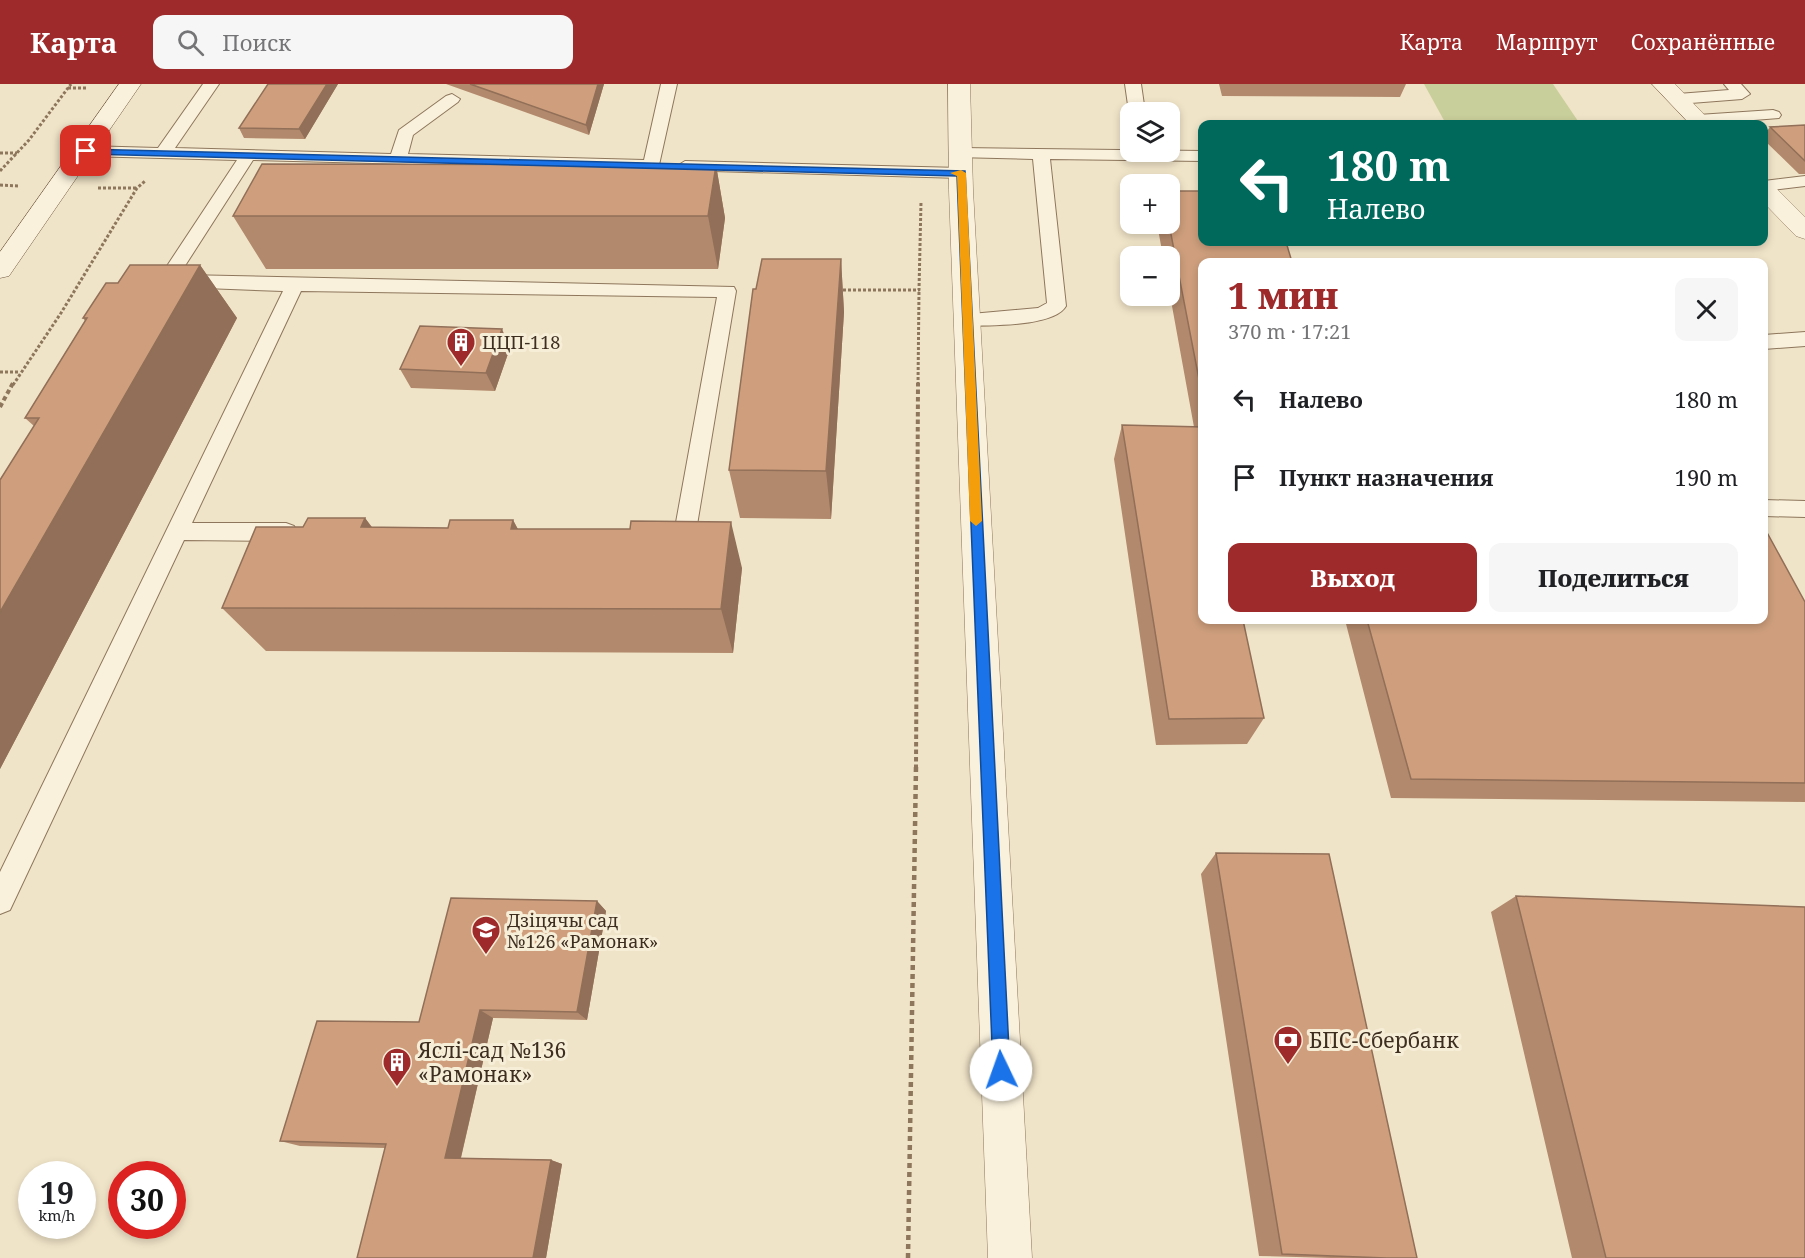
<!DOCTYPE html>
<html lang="ru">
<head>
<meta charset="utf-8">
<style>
	:root { --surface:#fff; --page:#f6f6f6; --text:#202124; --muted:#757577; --accent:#9e2a2b }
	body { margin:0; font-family:"Noto Serif",serif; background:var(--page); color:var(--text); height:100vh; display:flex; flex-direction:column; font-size:22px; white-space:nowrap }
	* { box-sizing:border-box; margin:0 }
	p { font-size:20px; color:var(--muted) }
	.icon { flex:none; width:33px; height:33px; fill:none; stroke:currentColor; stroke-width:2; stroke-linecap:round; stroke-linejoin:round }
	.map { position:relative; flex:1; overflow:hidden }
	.drawer { position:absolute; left:1198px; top:174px; width:570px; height:366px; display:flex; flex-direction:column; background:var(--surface); border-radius:12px; box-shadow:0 3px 9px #0003 }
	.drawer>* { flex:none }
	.hud { position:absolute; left:1198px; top:36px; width:570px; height:126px; border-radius:12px; box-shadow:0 3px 9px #0003; background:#00695c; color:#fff; overflow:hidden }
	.controls { position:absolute; left:1120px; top:18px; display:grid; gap:12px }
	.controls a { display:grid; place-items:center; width:60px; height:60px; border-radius:12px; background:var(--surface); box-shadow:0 3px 9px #0003; font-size:30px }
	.speed { position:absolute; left:18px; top:1077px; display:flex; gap:12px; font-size:30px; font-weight:700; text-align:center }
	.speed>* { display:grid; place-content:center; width:78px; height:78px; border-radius:50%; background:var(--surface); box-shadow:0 3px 9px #0003; line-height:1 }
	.speed small { font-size:15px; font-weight:400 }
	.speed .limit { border:9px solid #d22; background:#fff; color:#111 }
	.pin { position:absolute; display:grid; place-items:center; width:51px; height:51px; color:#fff; margin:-26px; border-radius:12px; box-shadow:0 3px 9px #0006 }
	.me { position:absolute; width:66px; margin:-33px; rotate:357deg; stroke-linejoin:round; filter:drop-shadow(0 0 4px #0008) }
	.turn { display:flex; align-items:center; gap:21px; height:126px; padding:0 30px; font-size:27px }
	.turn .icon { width:78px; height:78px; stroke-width:2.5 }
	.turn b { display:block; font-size:42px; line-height:51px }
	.round { display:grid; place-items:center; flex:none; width:63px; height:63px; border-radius:12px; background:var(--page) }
	.overview { display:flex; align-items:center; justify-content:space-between; height:102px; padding:0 30px }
	h1 { font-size:36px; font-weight:800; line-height:45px; color:var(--accent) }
	.cta { display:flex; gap:12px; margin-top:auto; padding:12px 30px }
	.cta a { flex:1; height:69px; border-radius:12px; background:var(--accent); color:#fff; font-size:24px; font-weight:800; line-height:69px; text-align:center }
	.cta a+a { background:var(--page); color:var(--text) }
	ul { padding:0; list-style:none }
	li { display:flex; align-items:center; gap:18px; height:78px; padding:0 30px }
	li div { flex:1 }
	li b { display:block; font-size:22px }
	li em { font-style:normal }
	header { display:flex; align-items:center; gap:36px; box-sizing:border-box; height:84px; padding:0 30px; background:var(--accent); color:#fff }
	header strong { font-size:28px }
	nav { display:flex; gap:33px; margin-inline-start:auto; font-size:21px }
	.search { width:420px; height:54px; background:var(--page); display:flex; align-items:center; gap:15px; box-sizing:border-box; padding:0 21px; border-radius:12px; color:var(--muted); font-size:22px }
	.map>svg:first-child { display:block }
	.green { fill:#c9cf9b }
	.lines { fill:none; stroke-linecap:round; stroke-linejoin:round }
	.lane-casing { stroke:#8d765c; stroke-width:2 }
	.street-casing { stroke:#8d765c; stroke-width:1 }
	.secondary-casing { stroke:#6f573f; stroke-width:1 }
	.path-far2 { stroke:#8d765c; stroke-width:3; stroke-dasharray:3 2; stroke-linecap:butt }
	.path-far1 { stroke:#8d765c; stroke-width:4; stroke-dasharray:4.5 3; stroke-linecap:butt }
	.path { stroke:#8d765c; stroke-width:4.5; stroke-dasharray:5 4; stroke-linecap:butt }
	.lane { fill:#faf1dc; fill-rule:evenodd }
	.street { fill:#faf1dc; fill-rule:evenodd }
	.secondary { fill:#faf1dc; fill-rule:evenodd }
	.wall { fill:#b2896c }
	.shaded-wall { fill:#916f58 }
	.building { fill:#cf9f7d; stroke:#916f58; stroke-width:1.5 }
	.route { fill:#1a73e8; stroke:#114b97; stroke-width:1.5 }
	.slow { fill:#f59e0b }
	.labels { text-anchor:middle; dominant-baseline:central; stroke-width:6; stroke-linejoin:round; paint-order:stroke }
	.poi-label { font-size:18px; fill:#3d2e20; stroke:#f7eed8; text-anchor:start }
	.near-poi-label { font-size:21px; fill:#3d2e20; stroke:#f7eed8; text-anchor:start }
</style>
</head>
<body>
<header>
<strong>Карта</strong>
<div class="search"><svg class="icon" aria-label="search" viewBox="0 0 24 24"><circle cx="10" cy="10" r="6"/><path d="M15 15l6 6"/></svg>Поиск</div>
<nav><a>Карта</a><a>Маршрут</a><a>Сохранённые</a></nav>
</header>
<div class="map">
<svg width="1805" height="1174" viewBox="0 0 1805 1174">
	<rect width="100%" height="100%" fill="#f0e4c8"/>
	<path class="green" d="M1424,0h129l27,40h-134z"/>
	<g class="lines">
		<g class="lane-casing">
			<path id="lane" d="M203,0h16l-44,64 216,6 8,-24 47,-34 6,-2 8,5 -2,3 -45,33 -5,19 236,6 17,-76h16l-18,81 -8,5 -398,-10 -72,112 3,3 550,12 2,4 -41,246 -3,6 -8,3 -23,-3 -3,-6 3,-6 14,-3 42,-231 -416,-6 -109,232h94l8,3 3,6 -3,6 -8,3 -102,-1 -174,370 -10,4v-42l283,-581 -104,-4 -7,-2 -9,-13 74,-112 -152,-4 -8,-5 8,-5 73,2z
				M1125,0h16l4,28h-14v3l-2,-3z
				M1724,0h17l9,10 -8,5 -64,5 -8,-5 8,-5 51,-4z
				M1773,26l6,2 2,3 -2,3 -76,6 -11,-1 -2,-3 8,-5z
				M961,64l242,3v10l-153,-2 16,147c-12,21 -76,19 -99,20l-7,-1 -2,-5 2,-5 78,-7 9,-5 -14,-144 -78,-2 -2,-4z
				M685,77l276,7 8,5 -8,5 -282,-8 -2,-4z
				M1805,92v10l-41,5v-10z
				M1805,248v14l-41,3v-14z
				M1764,416l41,1v16l-41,-1z"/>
		</g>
		<g class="street-casing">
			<path id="street" d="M948,0h22l3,106 59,1068h-44l-39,-1068z
				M1652,0h23l38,40h-23z
				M1764,98l8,2 33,33v22l-9,-3 -32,-33z"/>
		</g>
		<g class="secondary-casing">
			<path id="secondary" d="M119,0h22l-132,192 -9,2v-26z"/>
		</g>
		<path class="path-far2" d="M68,4h20
			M0,69h17
			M0,87l29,-31 42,-56
			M0,101l19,1
			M98,104h38
			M838,206h81l2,-88
			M0,288h20
			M13,301l48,-72 76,-125 8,-7
			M918,301l1,-95"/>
		<path class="path-far1" d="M0,323l13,-24
			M916,685l2,-386"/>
		<path class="path" d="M908,1174l8,-491"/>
		<use href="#lane" class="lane"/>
		<use href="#street" class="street"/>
		<use href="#secondary" class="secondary"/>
	</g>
	<path class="wall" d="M268,0h70l-33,55 -61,-1 -5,-10z
		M446,0h158l-15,51z
		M1219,0h187l-6,13 -178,-1z
		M1805,41v49h-6l-35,-34v-5l6,-8z
		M716,81l9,53 -7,51h-452l-33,-53z
		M1157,140h13l33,38v358l61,98 -17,26 -91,1 -42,-286 8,-34 72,2 -24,-132v-39h-7z
		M841,175l3,53 -13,207 -91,-1 -11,-48 27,-181z
		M200,181l37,53 -237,451v-289l34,-54 -9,-8 60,-97 -2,-3 35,-35z
		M510,264l-15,43 -84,-3 -11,-19z
		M365,434l7,9 76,1 65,-8 5,9h112l112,39 -9,85 -467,-2 -44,-43 81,-81z
		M1805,518v200l-414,-4 -46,-178h419z
		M1216,769l201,405h-86l-72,-2 -58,-382z
		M1516,812l289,362h-233l-81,-346z
		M597,817l9,10 -19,109 -94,-2 -32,140 90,2 11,4 -16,94h-189l28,-110 -85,-2 -20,-5 139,-119z"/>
	<path class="shaded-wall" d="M327,0h11l-33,55 -6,-10z
		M598,0h6l-15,51 -3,-10z
		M716,81l9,53 -7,51 -10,-53z
		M841,175l3,53 -13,207 -5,-48z
		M200,181l37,53 -237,451v-157z
		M502,245l8,19 -15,43 -9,-18z
		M365,434l34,47 -38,-38z
		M513,436l24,47 -26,-38z
		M731,438l11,46 -9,85 -12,-44z
		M597,817l9,10 -19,109 -10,-8z
		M480,926l13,8 -33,143 -15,-3z
		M551,1076l11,4 -16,94h-13z"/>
	<path class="building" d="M268,0h59l-28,45 -60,-1z
		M470,0h128l-12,41z
		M1805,41v36l-35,-34z
		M262,80l454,1 -8,51h-475z
		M1170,107h33v51h83l6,20h-89v138l-34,-176z
		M762,175h79l-15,212 -97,-1 24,-181h3z
		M130,181h70l-200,347v-132l39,-62h-14l62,-100h-4l23,-35h12z
		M420,242l82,3 -16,44 -86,-4z
		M1122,341l81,2v193h40l21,98 -95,1z
		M308,434h57l-4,9 87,1 2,-8h63l-2,9h119l1,-8 100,1 -10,87 -499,-1 34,-81h47z
		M1764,443l41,75v181l-394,-4 -44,-159h397z
		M1216,769l113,1 88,404h-31l-104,-4z
		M1516,812l289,11v351h-199z
		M451,814l146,3 -20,111 -97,-2 -35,148 106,2 -18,98h-176l29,-114 -106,-3 37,-120 102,1z"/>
	<path class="route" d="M82,65l883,22 45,899 -3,6 -6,3 -6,-3 -2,-6 -36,-894 -871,-22 -5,-3z"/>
	<path class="slow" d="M961,86l5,3 16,348 -6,5 -6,-5 -13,-345 -7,-3z"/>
	<defs>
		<g id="building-pin" transform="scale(1.5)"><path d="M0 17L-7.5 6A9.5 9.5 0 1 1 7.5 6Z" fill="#9e2a2b" stroke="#f7eed8"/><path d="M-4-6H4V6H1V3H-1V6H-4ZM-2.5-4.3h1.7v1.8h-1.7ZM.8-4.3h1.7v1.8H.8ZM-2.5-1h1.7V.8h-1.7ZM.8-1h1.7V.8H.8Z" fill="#fff"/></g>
		<g id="school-pin" transform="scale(1.5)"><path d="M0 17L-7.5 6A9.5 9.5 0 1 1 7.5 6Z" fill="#9e2a2b" stroke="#f7eed8"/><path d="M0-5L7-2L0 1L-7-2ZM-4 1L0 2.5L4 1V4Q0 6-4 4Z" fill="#fff"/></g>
		<g id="bank-pin" transform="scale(1.5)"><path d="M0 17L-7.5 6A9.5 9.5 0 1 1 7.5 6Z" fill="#9e2a2b" stroke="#f7eed8"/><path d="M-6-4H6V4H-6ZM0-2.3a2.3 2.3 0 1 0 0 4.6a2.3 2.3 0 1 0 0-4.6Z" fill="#fff"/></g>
	</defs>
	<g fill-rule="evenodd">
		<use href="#building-pin" x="461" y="258"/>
		<use href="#school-pin" x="486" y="846"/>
		<use href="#bank-pin" x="1288" y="956"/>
		<use href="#building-pin" x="397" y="978"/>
	</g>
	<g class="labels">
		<g class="poi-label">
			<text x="482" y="258">ЦЦП-118</text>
			<text x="507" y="836">Дзіцячы сад<tspan x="507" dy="21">№126 «Рамонак»</tspan></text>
		</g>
		<g class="near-poi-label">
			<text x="1309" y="956">БПС-Сбербанк</text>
			<text x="418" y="966">Яслі-сад №136<tspan x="418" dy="24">«Рамонак»</tspan></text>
		</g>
	</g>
</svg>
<div class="controls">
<a><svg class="icon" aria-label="layers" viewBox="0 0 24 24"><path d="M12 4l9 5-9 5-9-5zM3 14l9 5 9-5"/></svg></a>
<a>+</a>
<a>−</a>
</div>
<div class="speed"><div>19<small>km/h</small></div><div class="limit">30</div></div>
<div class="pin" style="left:86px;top:67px;background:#d93025"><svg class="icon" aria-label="arrive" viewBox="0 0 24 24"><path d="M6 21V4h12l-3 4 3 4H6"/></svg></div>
<svg class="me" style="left:1001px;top:986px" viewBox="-20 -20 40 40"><circle r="19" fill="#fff"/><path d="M0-13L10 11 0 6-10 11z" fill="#1a73e8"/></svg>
<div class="hud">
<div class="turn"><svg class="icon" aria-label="left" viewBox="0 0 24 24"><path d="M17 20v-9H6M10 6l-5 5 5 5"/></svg><div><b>180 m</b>Налево</div></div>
</div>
<section class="drawer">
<div class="overview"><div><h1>1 мин</h1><p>370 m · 17:21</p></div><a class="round"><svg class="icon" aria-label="close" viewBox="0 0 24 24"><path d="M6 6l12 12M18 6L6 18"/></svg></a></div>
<ul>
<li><svg class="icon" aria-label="left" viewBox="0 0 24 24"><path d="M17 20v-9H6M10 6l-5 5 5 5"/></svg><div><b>Налево</b></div><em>180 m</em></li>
<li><svg class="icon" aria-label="arrive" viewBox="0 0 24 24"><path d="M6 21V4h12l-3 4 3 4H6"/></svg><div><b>Пункт назначения</b></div><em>190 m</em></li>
</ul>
<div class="cta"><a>Выход</a><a>Поделиться</a></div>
</section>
</div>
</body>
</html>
